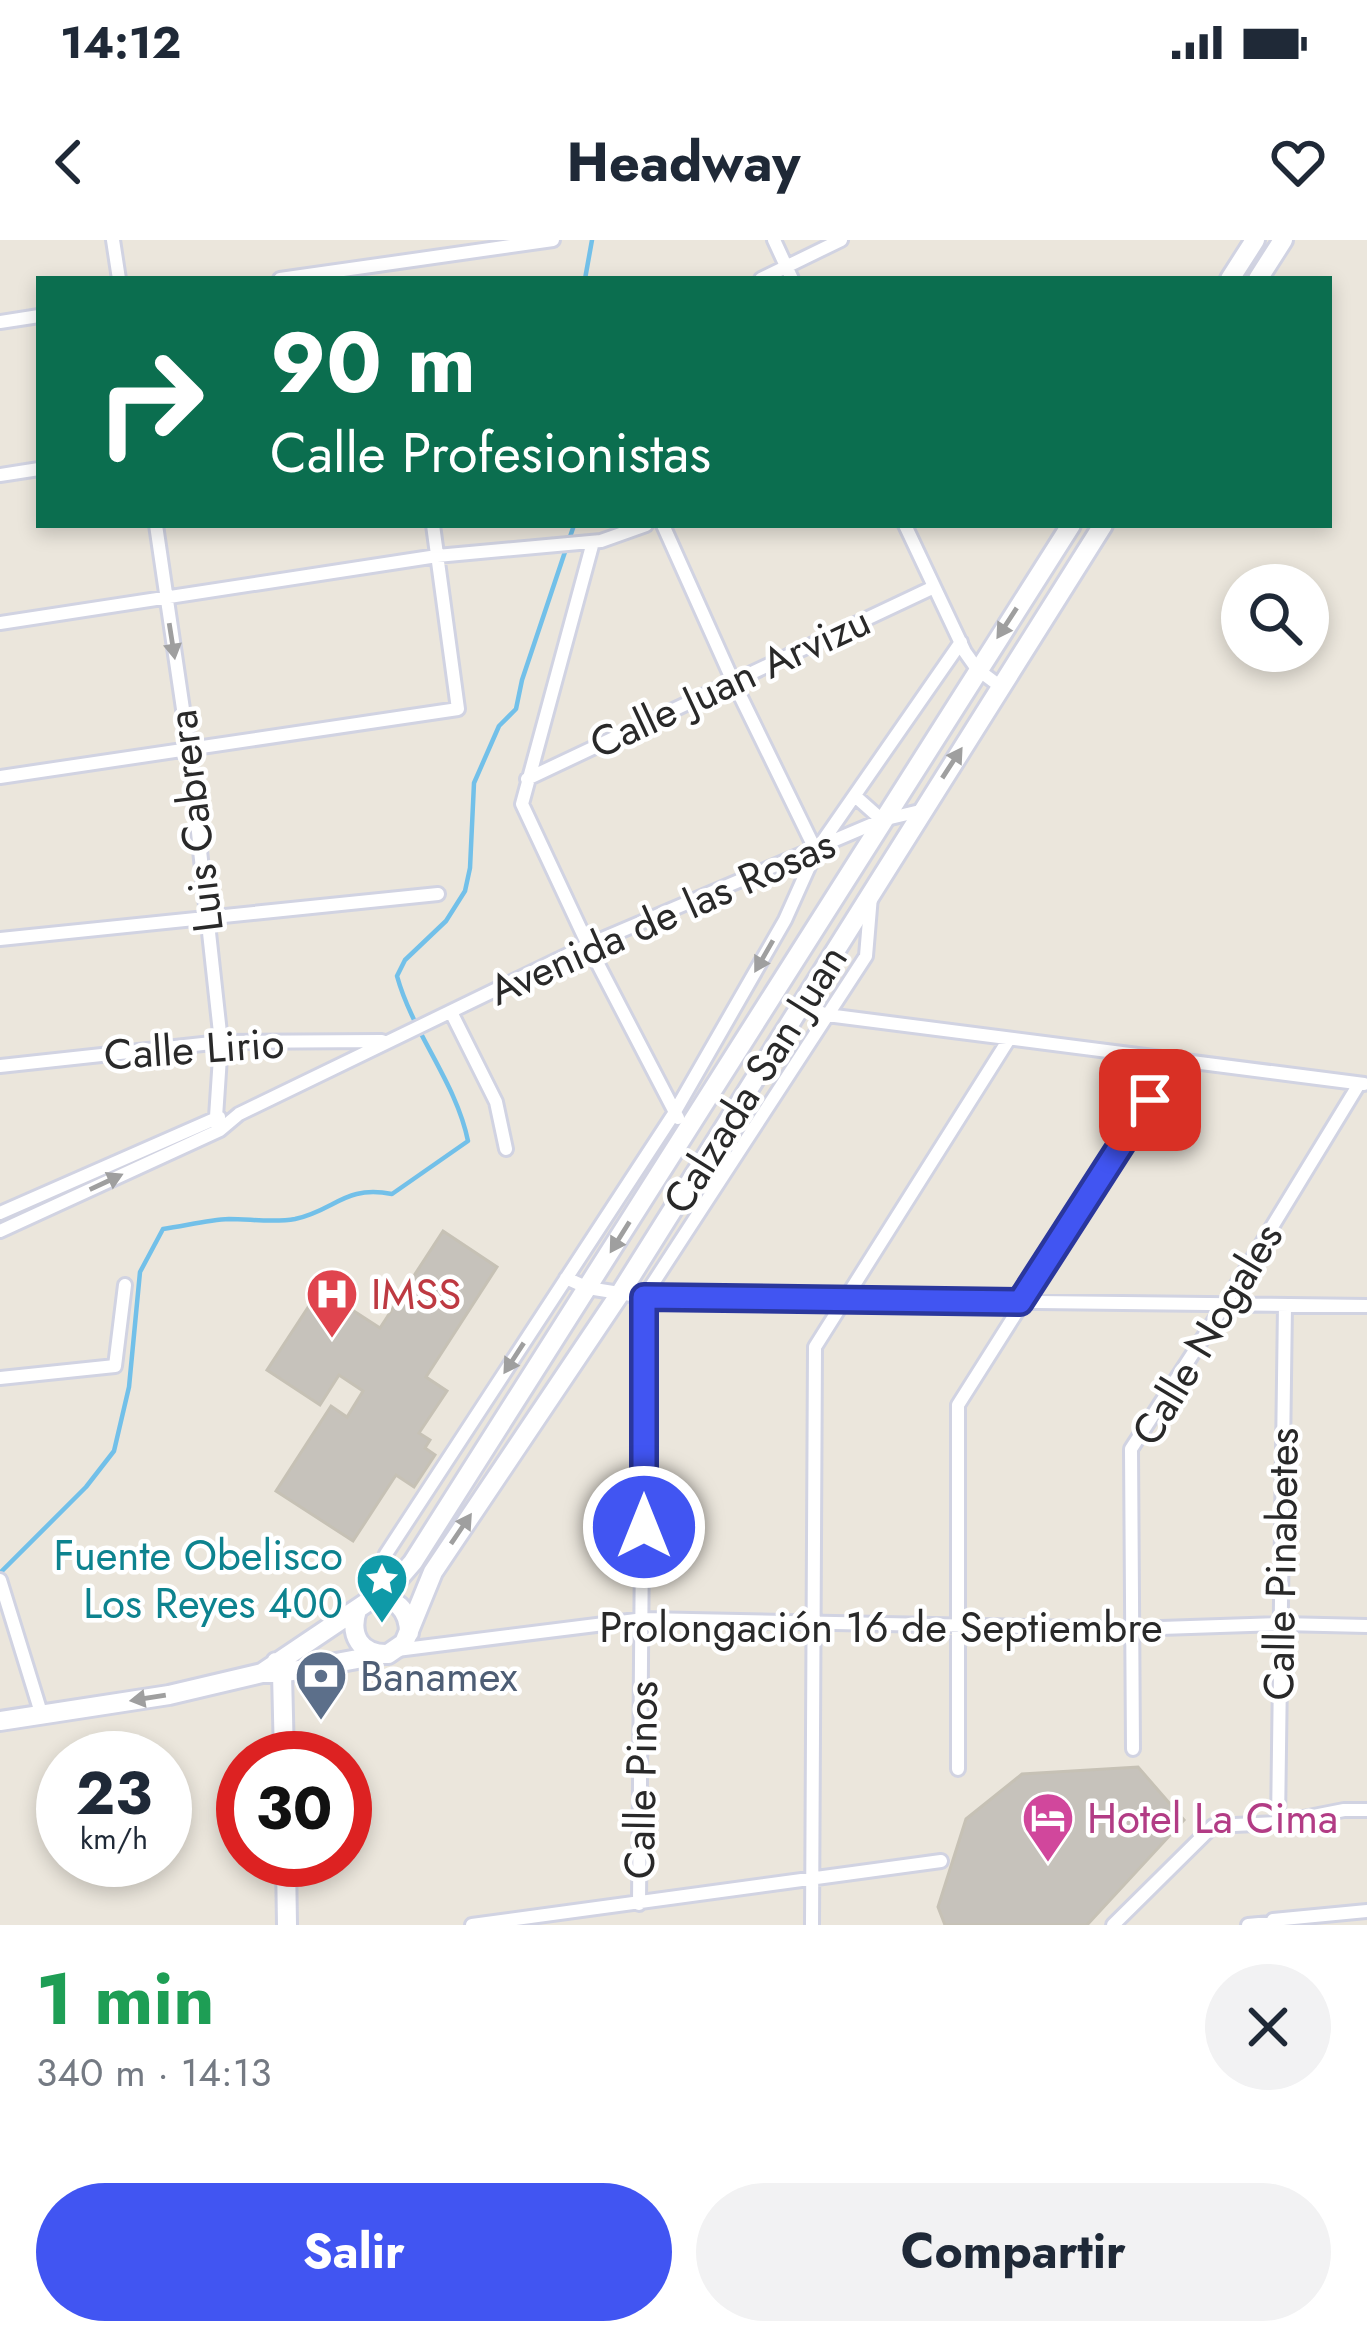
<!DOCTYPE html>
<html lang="es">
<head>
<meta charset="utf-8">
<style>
	:root { --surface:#fff; --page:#f2f2f3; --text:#1f2937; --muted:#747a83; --accent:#4155f2 }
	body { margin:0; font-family:Jost,sans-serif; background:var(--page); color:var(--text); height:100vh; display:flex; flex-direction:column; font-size:45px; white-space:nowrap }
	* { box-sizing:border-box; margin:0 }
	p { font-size:39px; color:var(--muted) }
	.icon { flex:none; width:66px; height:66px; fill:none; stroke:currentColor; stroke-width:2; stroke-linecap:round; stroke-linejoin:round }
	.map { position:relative; height:1685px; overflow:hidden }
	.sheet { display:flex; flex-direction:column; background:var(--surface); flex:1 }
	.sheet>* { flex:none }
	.hud { position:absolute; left:36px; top:36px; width:1296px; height:252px; border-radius:0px; box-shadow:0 6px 18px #0003; background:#0b6e4f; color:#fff; overflow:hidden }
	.tools { position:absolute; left:1221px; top:324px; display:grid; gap:24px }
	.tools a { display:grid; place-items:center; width:108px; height:108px; border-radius:50%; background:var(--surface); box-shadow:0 6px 18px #0003; font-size:60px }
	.speed { position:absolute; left:36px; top:1491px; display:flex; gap:24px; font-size:60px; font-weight:700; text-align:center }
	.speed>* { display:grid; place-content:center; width:156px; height:156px; border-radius:50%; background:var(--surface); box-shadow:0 6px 18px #0003; line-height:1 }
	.speed small { font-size:30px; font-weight:400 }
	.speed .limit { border:18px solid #d22; background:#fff; color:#111 }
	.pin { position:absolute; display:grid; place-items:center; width:102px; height:102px; color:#fff; margin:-51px; border-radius:24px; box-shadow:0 6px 18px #0006 }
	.me { position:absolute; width:132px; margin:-66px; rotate:0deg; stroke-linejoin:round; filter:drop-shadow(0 0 9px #0008) }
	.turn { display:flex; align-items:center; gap:42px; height:252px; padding:0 36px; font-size:54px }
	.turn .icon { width:156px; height:156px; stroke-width:2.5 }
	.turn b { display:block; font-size:84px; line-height:102px }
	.round { display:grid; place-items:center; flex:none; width:126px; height:126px; border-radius:63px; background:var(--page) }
	.headline { display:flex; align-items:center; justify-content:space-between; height:204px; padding:0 36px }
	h1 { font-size:72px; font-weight:700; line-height:90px; color:#1e9e55 }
	.cta { display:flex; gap:24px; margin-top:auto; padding:24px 36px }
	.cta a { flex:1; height:138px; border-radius:72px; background:var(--accent); color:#fff; font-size:48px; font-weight:700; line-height:138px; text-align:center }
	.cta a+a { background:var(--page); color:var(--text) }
	.status { display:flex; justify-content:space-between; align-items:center; height:84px; padding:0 60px; background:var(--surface); direction:ltr }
	.status svg { height:33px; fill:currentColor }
	header { display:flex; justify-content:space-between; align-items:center; height:156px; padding:0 36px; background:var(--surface); font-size:54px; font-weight:700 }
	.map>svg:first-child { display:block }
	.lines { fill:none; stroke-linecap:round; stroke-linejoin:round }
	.stream { stroke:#72c0e9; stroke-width:4.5 }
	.building { fill:#c6c2bb; stroke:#c6c1b5; stroke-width:3 }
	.minor-casing { stroke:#d1d3e2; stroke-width:18 }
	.secondary-casing { stroke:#d1d3e2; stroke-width:24 }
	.minor { stroke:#fff; stroke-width:12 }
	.secondary { stroke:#fff; stroke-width:18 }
	.oneway { fill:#9f9f9f }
	.route-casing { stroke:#2a379d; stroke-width:30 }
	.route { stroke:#4155f2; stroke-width:21 }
	.labels { text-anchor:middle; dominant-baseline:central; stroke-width:9; stroke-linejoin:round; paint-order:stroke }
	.street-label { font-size:42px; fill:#292929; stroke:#fff }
	.health-label { font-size:42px; fill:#be3a42; stroke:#fff; text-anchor:start }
	.culture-label { font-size:42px; fill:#0d838f; stroke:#fff; text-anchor:end }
	.service-label { font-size:42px; fill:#4e5e75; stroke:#fff; text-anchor:start }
	.hotel-label { font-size:42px; fill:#b23c85; stroke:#fff; text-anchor:start }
</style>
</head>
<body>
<div class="status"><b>14:12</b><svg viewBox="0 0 49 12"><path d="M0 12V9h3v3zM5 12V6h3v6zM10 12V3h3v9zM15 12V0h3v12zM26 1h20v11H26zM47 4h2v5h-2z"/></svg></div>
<header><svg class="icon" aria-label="back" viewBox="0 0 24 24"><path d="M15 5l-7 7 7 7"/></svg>Headway<svg class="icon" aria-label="heart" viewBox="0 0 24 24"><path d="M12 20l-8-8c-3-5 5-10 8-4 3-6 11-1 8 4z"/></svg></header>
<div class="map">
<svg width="1367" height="1685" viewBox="0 0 1367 1685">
	<rect width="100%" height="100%" fill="#ebe6dc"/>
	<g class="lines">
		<path class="stream" d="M585,39l7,-39
			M0,1333l86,-86 28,-36 15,-64 11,-115 23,-43c22,-3 44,-9 66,-10 21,0 45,4 66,0 41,-9 49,-34 97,-25l76,-53c-12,-59 -55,-107 -71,-165l8,-16 41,-39 19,-30 5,-23 4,-85 25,-57 17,-17 6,-29 52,-155"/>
	</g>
	<path class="building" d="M443,991l54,36 -71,110 21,14 -28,42 11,7 -5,8 10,7 -21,32 -18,-12 -43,66 -77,-50 55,-85 16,11 16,-26 -24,-16 -19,30 -53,-35 53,-81 60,39z
		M1138,1527l46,53 -97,105h-142l-7,-18 28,-88 56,-45z"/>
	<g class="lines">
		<g class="minor-casing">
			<path id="minor" d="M113,0l6,39
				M774,0l18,39
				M280,39l273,-39
				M761,39l80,-39
				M0,82l39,-6
				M0,235l39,-6
				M156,285l33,225 32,292 -5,75 4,13
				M663,285l69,154 84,172
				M905,285l60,127 12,17 24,18
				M593,302l-71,262 66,141 90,173
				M0,383l437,-67 164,-15 45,-16
				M0,537l458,-68 -25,-184
				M527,539l407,-192
				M855,556l27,24
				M0,699l438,-45
				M802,765l25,10 537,69
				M451,772l45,90 10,47
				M0,826l221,-24 161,-1
				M0,973l219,-96
				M0,991l220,-101 19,-16 349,-169 294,-125 38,-9
				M566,1038l22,10 56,9 723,9
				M644,1057l222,-341 5,-60
				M0,1138l115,-12 10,-81
				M0,1340l42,136
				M372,1359l14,-45 287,-439 112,-195 31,-69 145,-209
				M397,1410l247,-31 487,10 150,-5 86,2
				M1133,1509l-2,-300 94,-145 134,-220
				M958,1529v-364l218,-345
				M1278,1583l7,-518
				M639,1664l5,-607
				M1273,1680l94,-9
				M472,1685l469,-64
				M812,1685l3,-578 194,-308
				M1113,1685l100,-99 65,-3 66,-13h23
				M1248,1685l31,-3"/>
		</g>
		<g class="secondary-casing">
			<path id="secondary" d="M1230,39l25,-39
				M1258,39l25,-39
				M382,1358l31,-36 658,-1037
				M357,1370c-8,25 3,45 31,44l16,-11 29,-71 188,-280 482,-767
				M276,1422l6,11 2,85
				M262,1433l110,-74c24,-3 37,11 37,34
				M0,1481l169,-26 93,-22h20l97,-18
				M286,1620l1,65"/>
		</g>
		<use href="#minor" class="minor"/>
		<use href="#secondary" class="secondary"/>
	</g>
	<defs><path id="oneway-solid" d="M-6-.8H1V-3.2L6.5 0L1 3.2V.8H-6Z" transform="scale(3)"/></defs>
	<g class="oneway">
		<use href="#oneway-solid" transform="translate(1007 383) rotate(123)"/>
		<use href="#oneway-solid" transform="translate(172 401) rotate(81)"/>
		<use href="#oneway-solid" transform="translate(952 523) rotate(-57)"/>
		<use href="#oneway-solid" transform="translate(764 716) rotate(120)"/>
		<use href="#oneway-solid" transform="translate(106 942) rotate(-25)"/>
		<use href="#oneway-solid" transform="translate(620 997) rotate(122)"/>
		<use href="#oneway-solid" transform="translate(514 1118) rotate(123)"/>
		<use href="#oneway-solid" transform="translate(461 1289) rotate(-56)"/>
		<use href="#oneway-solid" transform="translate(148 1458) rotate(171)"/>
	</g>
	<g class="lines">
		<g class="route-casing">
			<path id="route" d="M644,1287v-230l376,5 130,-202"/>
		</g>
		<use href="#route" class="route"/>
	</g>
	<defs>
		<g id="hospital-pin" transform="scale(2.7)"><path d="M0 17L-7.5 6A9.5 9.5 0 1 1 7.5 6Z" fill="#e0444e" stroke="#fff"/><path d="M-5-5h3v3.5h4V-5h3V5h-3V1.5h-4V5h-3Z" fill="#fff"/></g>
		<g id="sight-pin" transform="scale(2.7)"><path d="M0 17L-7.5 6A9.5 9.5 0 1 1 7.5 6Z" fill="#0f9aa8" stroke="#fff"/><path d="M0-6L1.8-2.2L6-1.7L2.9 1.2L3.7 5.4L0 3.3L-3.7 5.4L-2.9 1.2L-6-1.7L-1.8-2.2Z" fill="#fff"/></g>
		<g id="bank-pin" transform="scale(2.7)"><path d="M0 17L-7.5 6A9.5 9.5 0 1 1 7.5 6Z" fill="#5c6f8a" stroke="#fff"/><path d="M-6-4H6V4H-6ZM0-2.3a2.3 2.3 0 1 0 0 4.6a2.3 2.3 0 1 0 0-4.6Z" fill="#fff"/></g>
		<g id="hotel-pin" transform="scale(2.7)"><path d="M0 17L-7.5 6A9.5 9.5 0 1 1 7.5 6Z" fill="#d1479c" stroke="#fff"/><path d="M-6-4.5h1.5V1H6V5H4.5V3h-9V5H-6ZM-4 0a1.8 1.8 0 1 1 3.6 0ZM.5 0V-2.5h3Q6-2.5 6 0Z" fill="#fff"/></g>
	</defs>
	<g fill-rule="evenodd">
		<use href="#hospital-pin" x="332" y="1054"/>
		<use href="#sight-pin" x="382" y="1339"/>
		<use href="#bank-pin" x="321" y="1436"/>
		<use href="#hotel-pin" x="1048" y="1578"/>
	</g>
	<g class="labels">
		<g class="street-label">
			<text transform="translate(730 442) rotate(-25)">Calle Juan Arvizu</text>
			<text transform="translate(195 581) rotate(-97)">Luis Cabrera</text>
			<text transform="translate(662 677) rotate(-24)">Avenida de las Rosas</text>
			<text transform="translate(194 809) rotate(-4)">Calle Lirio</text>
			<text transform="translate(755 839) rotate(-58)">Calzada San Juan</text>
			<text transform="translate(1207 1094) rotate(-59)">Calle Nogales</text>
			<text transform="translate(1281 1324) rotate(-89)">Calle Pinabetes</text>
			<text x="881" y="1387">Prolongación 16 de Septiembre</text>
			<text transform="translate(641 1540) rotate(-89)">Calle Pinos</text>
		</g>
		<g class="health-label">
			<text x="371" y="1054">IMSS</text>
		</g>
		<g class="culture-label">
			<text x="343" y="1315">Fuente Obelisco<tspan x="343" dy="48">Los Reyes 400</tspan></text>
		</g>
		<g class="service-label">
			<text x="360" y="1436">Banamex</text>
		</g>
		<g class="hotel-label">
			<text x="1087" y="1578">Hotel La Cima</text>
		</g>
	</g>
</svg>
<div class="tools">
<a><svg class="icon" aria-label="search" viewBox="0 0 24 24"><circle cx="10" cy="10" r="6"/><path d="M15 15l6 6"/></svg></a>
</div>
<div class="speed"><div>23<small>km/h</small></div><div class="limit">30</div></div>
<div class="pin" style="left:1150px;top:860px;background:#d93025"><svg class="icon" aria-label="arrive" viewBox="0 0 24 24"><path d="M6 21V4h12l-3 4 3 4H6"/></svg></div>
<svg class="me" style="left:644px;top:1287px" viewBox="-20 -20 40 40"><circle r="17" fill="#4155f2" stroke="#fff" stroke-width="3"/><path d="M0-11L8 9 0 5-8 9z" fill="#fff"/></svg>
<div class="hud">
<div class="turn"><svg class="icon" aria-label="right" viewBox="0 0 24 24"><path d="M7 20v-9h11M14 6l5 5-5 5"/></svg><div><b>90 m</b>Calle Profesionistas</div></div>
</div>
</div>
<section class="sheet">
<div class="headline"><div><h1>1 min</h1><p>340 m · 14:13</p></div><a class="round"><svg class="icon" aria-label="close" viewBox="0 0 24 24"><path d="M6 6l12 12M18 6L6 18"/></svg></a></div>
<div class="cta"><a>Salir</a><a>Compartir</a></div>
</section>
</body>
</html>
